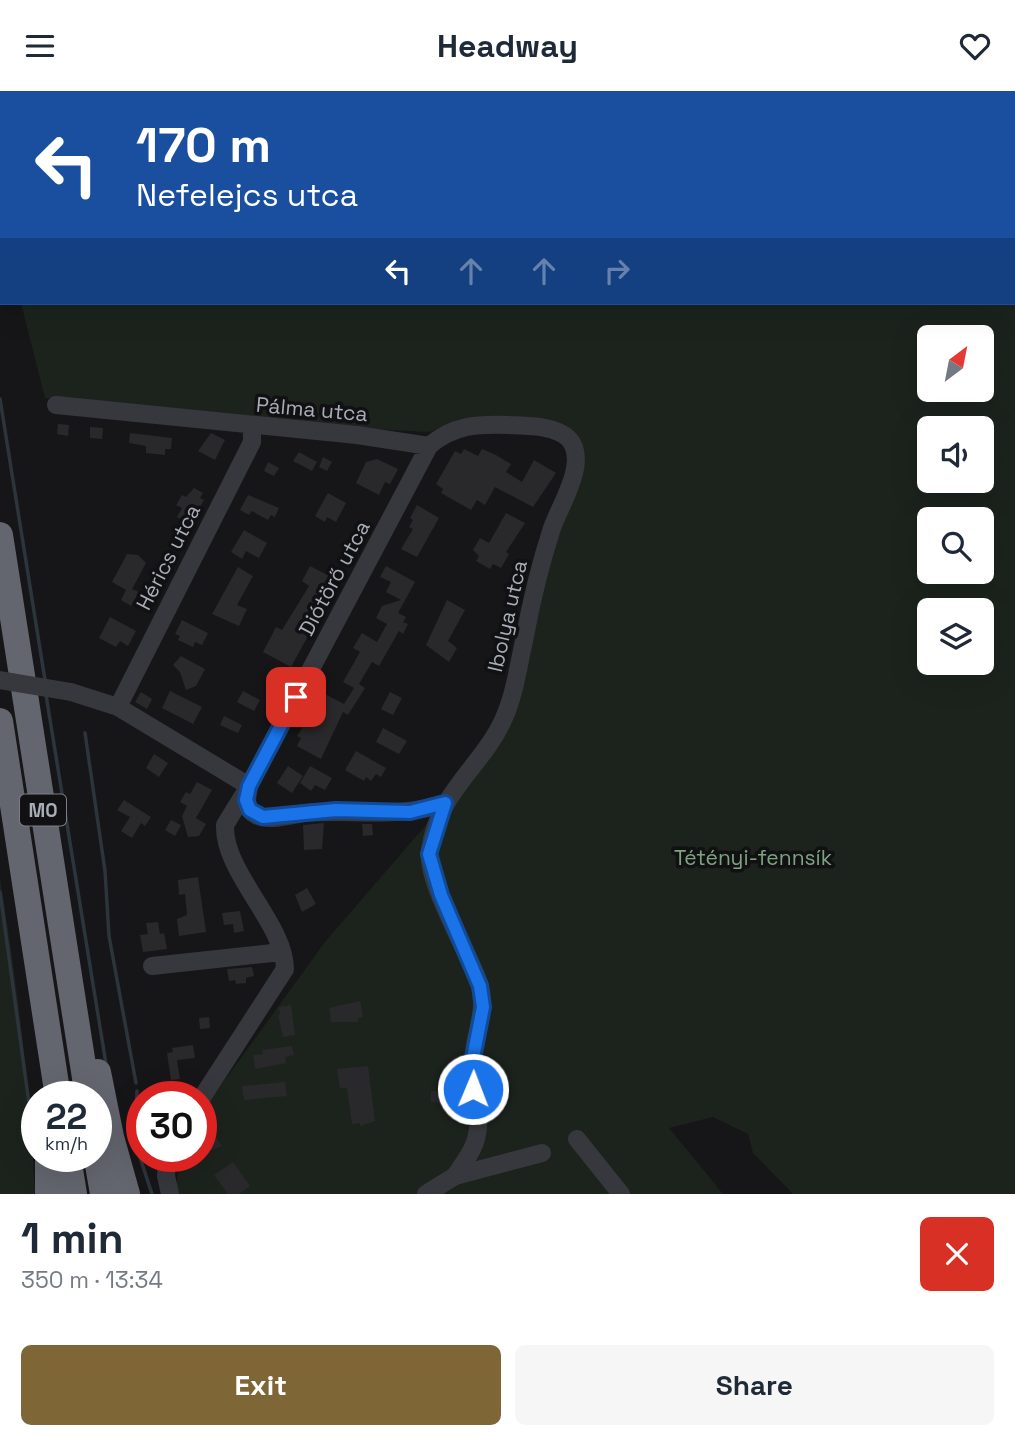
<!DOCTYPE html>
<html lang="en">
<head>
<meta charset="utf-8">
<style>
	:root { --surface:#fff; --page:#f6f6f7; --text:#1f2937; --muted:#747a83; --accent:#7e6636 }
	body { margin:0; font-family:"Space Grotesk",sans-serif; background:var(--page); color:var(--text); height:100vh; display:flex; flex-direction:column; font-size:26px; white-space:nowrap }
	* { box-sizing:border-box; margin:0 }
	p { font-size:23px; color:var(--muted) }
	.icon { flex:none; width:38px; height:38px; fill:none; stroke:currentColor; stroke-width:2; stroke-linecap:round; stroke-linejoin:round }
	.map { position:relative; height:1103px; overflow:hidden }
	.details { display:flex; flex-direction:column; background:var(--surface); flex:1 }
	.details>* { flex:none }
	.guide { position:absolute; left:0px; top:0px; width:1015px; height:214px; box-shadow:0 7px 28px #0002; background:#1a4fa0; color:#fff; overflow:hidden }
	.needle { width:46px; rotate:32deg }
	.tools { position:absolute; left:917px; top:234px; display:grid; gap:14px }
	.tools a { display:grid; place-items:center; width:77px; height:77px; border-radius:10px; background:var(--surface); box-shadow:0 7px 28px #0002; font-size:35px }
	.speed { position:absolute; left:21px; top:990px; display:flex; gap:14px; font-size:35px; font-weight:700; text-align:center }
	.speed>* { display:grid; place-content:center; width:91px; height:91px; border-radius:50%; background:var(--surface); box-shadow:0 7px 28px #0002; line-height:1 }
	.speed small { font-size:18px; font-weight:400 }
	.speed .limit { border:10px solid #d22; background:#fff; color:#111 }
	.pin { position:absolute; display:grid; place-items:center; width:60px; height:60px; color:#fff; margin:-30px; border-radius:14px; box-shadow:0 4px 10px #0006 }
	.me { position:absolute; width:77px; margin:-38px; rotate:1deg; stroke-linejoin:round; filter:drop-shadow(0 0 5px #0008) }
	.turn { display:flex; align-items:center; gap:24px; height:147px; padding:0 21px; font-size:32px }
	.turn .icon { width:91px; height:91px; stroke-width:2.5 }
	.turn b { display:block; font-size:49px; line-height:60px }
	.lanes { display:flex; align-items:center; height:66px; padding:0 21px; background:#0003; justify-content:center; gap:35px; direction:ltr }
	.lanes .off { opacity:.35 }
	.round { display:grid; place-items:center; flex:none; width:74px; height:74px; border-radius:10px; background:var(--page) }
	.overview { display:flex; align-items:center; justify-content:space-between; height:119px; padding:0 21px }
	h1 { font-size:42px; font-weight:800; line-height:52px }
	.button { display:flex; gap:14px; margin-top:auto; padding:14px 21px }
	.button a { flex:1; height:80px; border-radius:10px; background:var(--accent); color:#fff; font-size:28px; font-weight:800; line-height:80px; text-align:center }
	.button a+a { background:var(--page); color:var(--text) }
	header { display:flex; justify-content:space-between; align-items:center; height:91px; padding:0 21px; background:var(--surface); font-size:32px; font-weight:800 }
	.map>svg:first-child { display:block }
	.green { fill:#1c231d; fill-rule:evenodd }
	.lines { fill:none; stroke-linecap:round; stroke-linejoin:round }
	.stream { stroke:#2c353c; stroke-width:3.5 }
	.building { fill:#29292c }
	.minor { stroke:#37383d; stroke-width:18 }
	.highway { stroke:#63666e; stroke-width:26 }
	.minor-bridge { stroke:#37383d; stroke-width:18 }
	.route-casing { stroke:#114b97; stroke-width:18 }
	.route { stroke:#1a73e8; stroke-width:12 }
	.labels { text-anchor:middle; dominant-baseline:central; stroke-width:7; stroke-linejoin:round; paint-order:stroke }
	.shield { fill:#111113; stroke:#7b7e86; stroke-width:2 }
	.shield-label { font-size:19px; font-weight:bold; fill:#a8adb8 }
	.street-label { font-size:21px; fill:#a8adb8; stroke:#111113 }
	.park-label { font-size:21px; fill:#7fa381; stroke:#111113 }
</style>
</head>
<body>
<header><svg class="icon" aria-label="menu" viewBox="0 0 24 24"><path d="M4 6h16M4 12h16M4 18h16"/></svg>Headway<svg class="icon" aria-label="heart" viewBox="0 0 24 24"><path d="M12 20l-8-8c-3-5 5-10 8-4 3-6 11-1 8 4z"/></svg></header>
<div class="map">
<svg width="1015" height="1103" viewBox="0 0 1015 1103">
	<rect width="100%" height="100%" fill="#161618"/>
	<path class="green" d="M0,0h1015v1103h-222l-40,-41 -5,-19 -35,-17 -44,11 54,66h-550l10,-37h18v-44l124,-171 107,-124 82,-102 35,-150 32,-103v-21l-17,-18 -52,-7 -51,4 -32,11 -76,-4 -308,-30 -24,-95h992v-210h-1011v127zM929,247h53v52h-53zM929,338h53v52h-53zM929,429h53v52h-53zM929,520h53v52h-53z
		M0,787c17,105 30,209 35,316h-35z"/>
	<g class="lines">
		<path class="stream" d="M0,308l45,281
			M46,604l60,369
			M85,642l20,138 4,65 27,147
			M0,801l36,262
			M137,1000l-2,51 17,52"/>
	</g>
	<path class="building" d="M58,333l11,1 -1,11 -11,-2z
		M90,336l13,1 -1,11 -12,-1z
		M130,342l42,5 -1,11h-6v6l-19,-2v-7l-17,-3z
		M211,342l14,7 -10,20 -17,-9z
		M464,358l14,7 4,-7 14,6 15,9 -5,8 16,10 12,-22 22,13 -23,34 -38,-20 -10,18 -8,-5 -6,10 -30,-17 2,-4 -7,-5 19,-33 6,3z
		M299,361l18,10 -5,9 -19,-10z
		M323,366l9,5 -5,9 -8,-4z
		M377,368l21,10 -8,15 -5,-2 -6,13 -23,-12 10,-21z
		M268,371l11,6 -5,8 -10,-5z
		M194,397l9,5 -3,5 4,2 -14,24 -13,-7 5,-9 -6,-3 6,-10 4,2z
		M328,402l18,10 -10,19 -9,-5 -2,5 -10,-6z
		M248,404l31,13 -4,9 -4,-2 -3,5 -16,-9 -3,4 -9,-5z
		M417,414l22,13 -22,39 -16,-8 12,-20 -4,-2 4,-7 -3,-2z
		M506,422l19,10 -19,29 3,2 -8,14 -8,-4 -3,5 -14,-8 3,-5 -6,-6 7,-12 9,5z
		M244,439l23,13 -8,15 -13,-7 -4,8 -11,-7z
		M127,463l11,1 8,8 -14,26 7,3 -8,14 -10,-6 5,-10 -14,-8z
		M310,475l29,15 -19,34 -1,8h-4l-24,44 -28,-15 13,-25 6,3 27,-44 -7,-5z
		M386,475l29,16 -17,31 8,4 -3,5 5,2 -5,10 -4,-3 -20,35 -7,-4 -13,22 6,4 -17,27 -5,-3 -22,47 -24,-13 4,-8 -4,-2 19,-29 -4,-2 7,-14 25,13 10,-16 -11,-6 17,-30 -7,-4 9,-15 15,9 10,-18 -11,-6 6,-12 19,-6 -15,-8 5,-10 -11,-5z
		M238,476l15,9 -16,29 10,4 -8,17 -27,-12z
		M447,509l18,10 -17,31 9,7 -8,14 -23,-17z
		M110,526l26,14 -8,15 -8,-5 -4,6 -17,-9z
		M182,529l26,13 -6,12 -7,-3 -2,5 -15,-7 2,-4 -5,-2z
		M181,565l24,13 -9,17 -10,4 -6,-18 -7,-7z
		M170,600l32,16 -9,17 -31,-16z
		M243,600l17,9 -6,11 -17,-9z
		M141,601l11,7 -5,10 -12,-7z
		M390,601l12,6 -9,17 -12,-6z
		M224,625l18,9 -4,8 -18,-8z
		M383,637l24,13 -8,13 -23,-12z
		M356,660l30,17 -5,9 -5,-3 -5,7 -5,-4 -2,4 -19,-11z
		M154,663l14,9 -9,14 -13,-9z
		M288,675l15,10 -11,17 -15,-10z
		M310,675l22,12 -7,12 -10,-5 -4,6 -11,-8z
		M197,691l15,8 -16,28 10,6 -7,12 -11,1 -6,-21 5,-10 -7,-4 6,-10 4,2z
		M124,709l27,17 -6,9 -4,-3 -9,15 -11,-7 9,-14 -13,-7z
		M171,729l10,5 -6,11 -10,-6z
		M324,732l-2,26 -18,1 -1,-25z
		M362,733h10l1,11 -10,1z
		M198,786l8,55 -27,4 -2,-17 10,-4 -2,-21 -6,1 -1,-15z
		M307,797l9,16 -14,8 -7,-17z
		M240,820l4,20 -10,2 -1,-9 -9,1 -2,-12z
		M158,831l2,12 4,-1 3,16 -24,3 -3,-17 8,-1 -2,-11z
		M252,876l2,9 -8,2v5l-10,1 -1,-4 -6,1 -2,-12z
		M360,910l3,16 -5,1v4h-27l-2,-14z
		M291,914l4,30 -12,2 -5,-22 2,-1 -1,-7z
		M209,926l1,11 -10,1 -1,-11z
		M193,954l2,13 -18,2 3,19 -9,1 -4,-27 6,-1 -1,-4z
		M292,955l2,9 -9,2 1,6 -31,6 -2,-14 10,-1 -1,-4z
		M368,975l7,55 -15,5v-3l-8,1 -5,-36h-7l-3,-19z
		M285,991l2,14 -43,4 -2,-14z
		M431,1000h11v11h-11z
		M216,1047l6,8 -21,8v-12z
		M233,1071l17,24 -11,8h-11l-14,-19z"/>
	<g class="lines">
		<path class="minor" d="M56,314l301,30 72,11c24,-21 48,-22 79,-21 17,1 48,0 61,14 20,23 -9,66 -17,89 -12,37 -21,75 -28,113 -6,26 -9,52 -20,77 -21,48 -66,73 -74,132 -5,30 38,101 49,133 9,26 -5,52 -6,78 -1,26 10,53 3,78 -3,13 -14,26 -21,37
			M71,601l47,15 131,79
			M118,616l134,-265v-15
			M249,695c-2,11 -5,23 7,29 12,7 35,0 48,-2 47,-4 97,6 141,-10
			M152,875l130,-14
			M201,1008l84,-130c0,-45 -62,-97 -60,-144l24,-39 180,-340
			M577,1048l44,55
			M167,1066l-1,19 4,18
			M426,1103l29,-18 87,-23"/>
		<path class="highway" d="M0,444l88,562
			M0,630l58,376
			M98,981l13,65 16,57
			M96,1062l7,41
			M48,1066v37
			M68,1066l6,37"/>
		<path class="minor-bridge" d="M0,589l71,12"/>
	</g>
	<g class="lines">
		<g class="route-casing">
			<path id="route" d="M296,606l-47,89 -3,14 4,10 13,7 73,-7 74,2 35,-9 -16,51 12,41 39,91 3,21 -10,51v31"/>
		</g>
		<use href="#route" class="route"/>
	</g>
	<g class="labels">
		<rect class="shield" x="20" y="703.5" width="46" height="31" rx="5"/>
		<g class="shield-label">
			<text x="43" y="719">M0</text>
		</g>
		<g class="street-label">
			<text transform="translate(312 318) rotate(5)">Pálma utca</text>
			<text transform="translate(168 466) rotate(-63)">Hérics utca</text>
			<text transform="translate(334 487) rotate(-62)">Diótörő utca</text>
			<text transform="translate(507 525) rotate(-77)">Ibolya utca</text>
		</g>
		<g class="park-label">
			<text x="753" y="766">Tétényi-fennsík</text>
		</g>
	</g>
</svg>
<div class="tools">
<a><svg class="needle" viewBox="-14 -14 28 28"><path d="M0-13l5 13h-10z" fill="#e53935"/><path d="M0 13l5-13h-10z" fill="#747a83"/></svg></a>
<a><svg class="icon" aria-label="sound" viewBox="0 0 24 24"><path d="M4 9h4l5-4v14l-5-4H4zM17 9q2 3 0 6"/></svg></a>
<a><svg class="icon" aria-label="search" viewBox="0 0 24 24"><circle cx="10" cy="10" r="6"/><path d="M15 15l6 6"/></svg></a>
<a><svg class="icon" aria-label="layers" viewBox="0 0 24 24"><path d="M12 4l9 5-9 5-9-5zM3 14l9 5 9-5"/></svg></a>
</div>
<div class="speed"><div>22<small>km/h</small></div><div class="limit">30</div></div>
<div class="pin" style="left:296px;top:606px;background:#d93025"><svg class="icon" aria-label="arrive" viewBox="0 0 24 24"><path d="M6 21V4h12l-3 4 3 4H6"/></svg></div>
<svg class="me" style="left:473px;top:998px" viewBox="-20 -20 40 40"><circle r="17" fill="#1a73e8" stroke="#fff" stroke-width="3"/><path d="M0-11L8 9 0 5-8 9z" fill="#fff"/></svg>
<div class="guide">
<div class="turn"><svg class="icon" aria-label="left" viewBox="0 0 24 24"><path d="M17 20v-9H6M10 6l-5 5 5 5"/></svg><div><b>170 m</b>Nefelejcs utca</div></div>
<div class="lanes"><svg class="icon" aria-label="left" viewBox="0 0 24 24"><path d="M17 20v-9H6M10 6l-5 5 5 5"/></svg><svg class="icon off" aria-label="ahead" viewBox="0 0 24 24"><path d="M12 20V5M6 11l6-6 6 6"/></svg><svg class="icon off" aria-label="ahead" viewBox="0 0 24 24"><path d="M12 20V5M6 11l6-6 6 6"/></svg><svg class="icon off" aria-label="right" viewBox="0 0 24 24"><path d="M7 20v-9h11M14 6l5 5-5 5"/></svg></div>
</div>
</div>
<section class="details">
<div class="overview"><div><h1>1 min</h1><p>350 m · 13:34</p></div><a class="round" style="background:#d93025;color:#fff"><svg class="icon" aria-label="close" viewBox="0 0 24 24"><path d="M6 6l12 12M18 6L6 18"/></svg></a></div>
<div class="button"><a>Exit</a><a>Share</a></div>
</section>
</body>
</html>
